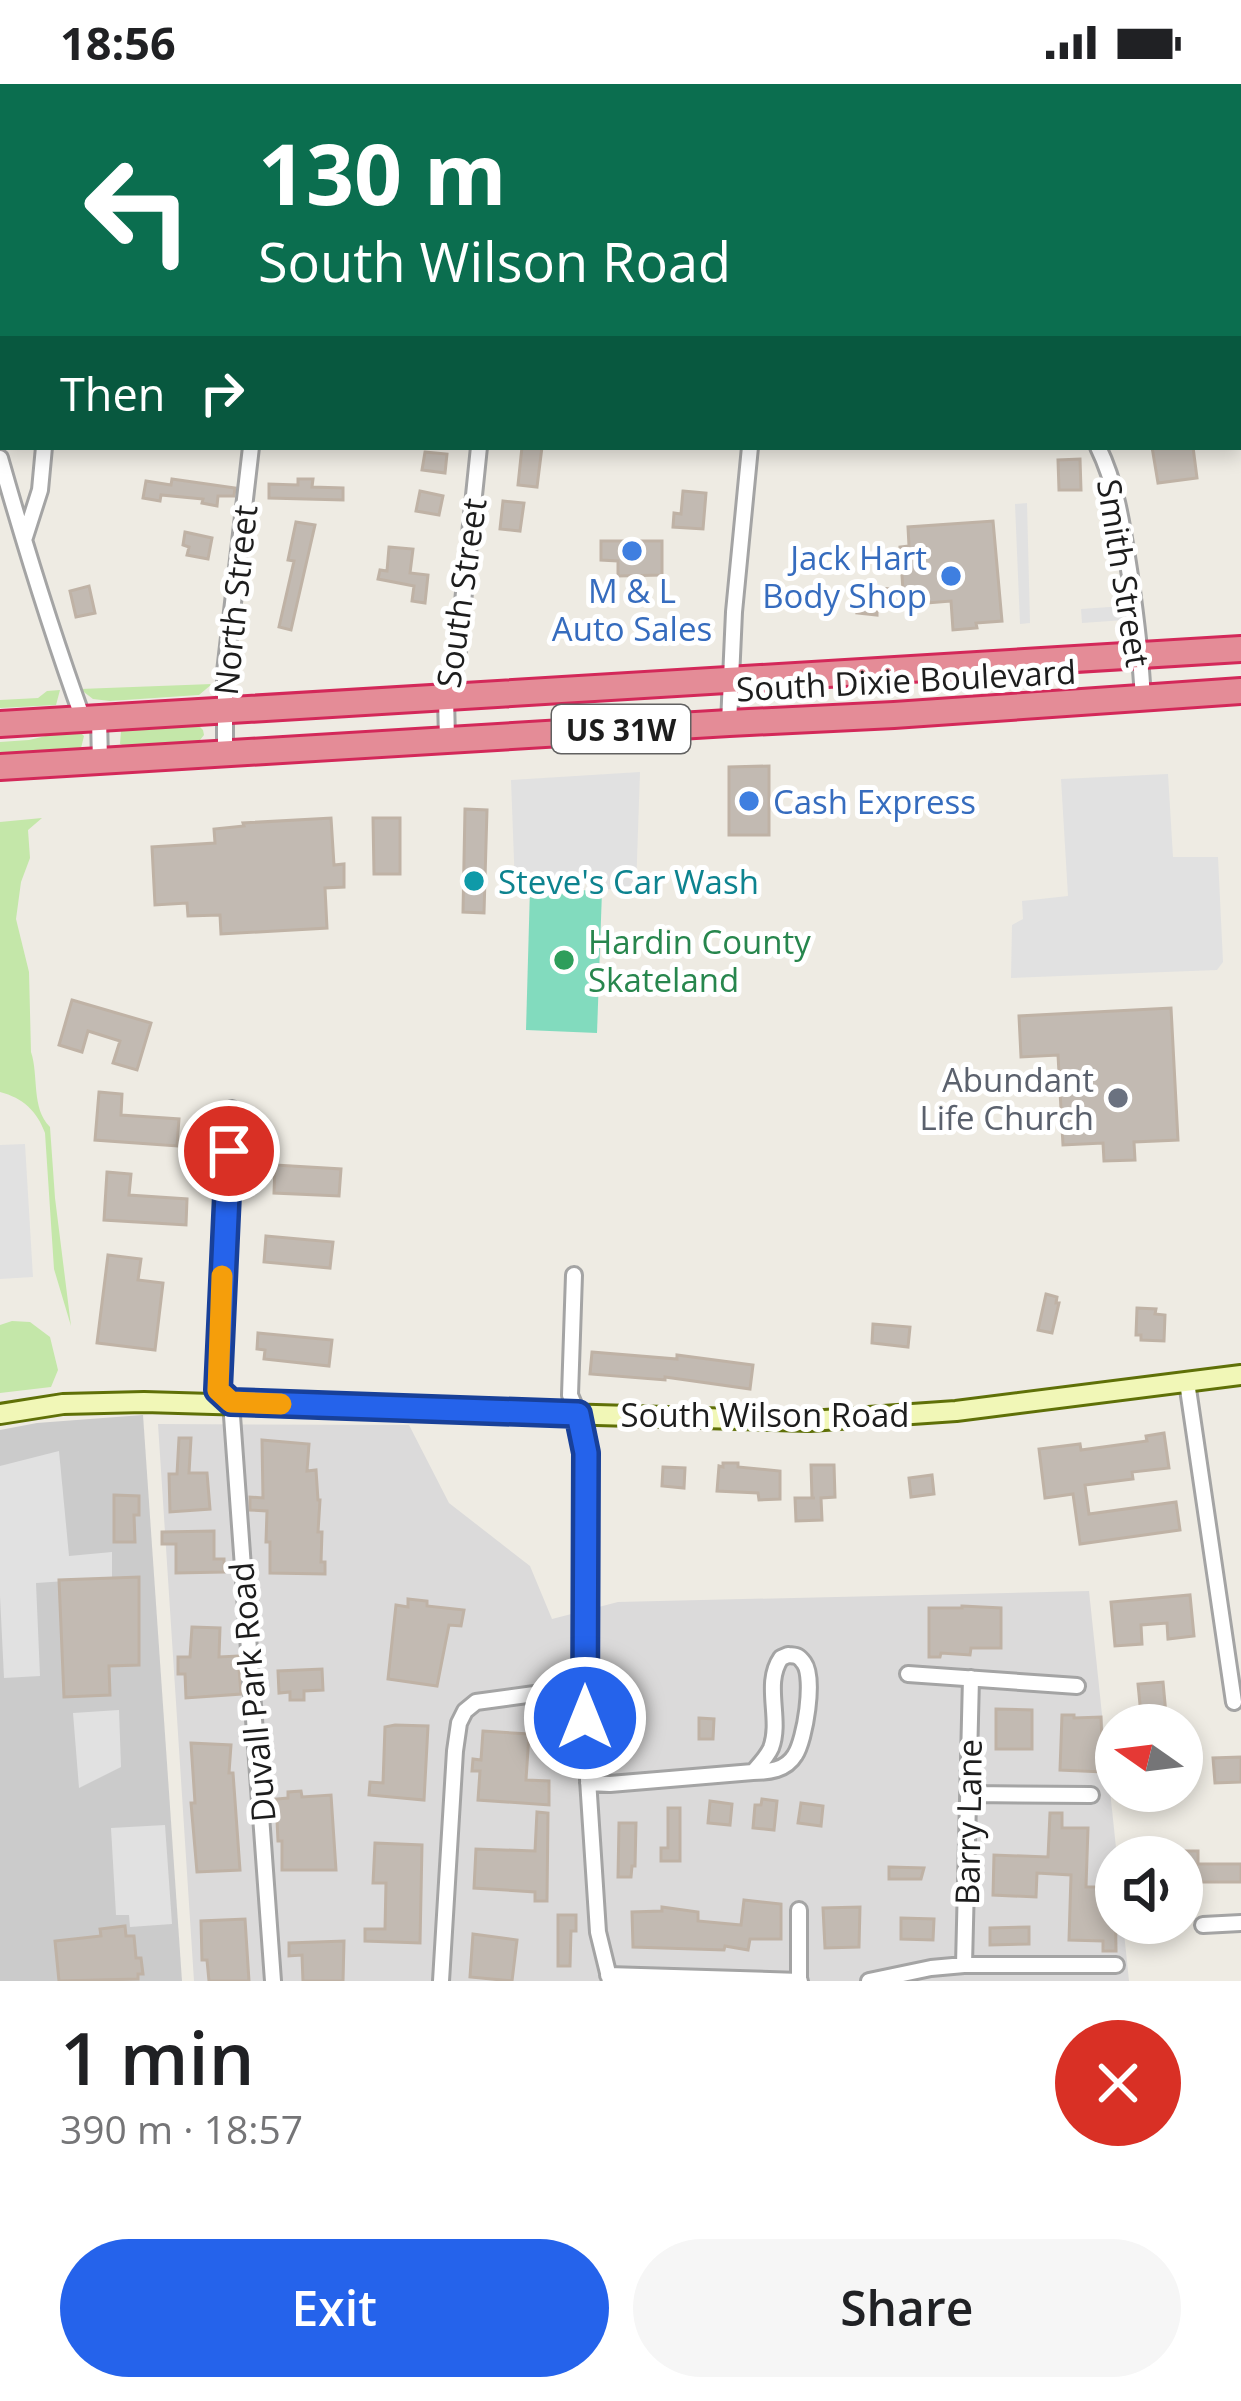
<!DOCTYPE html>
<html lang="en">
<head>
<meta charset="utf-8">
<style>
	:root { --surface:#fff; --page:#f6f6f6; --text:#202124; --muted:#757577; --accent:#2563eb }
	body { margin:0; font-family:"Open Sans",sans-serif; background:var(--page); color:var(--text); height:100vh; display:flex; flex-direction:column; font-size:45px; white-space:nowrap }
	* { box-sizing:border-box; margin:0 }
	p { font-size:39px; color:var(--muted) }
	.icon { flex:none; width:66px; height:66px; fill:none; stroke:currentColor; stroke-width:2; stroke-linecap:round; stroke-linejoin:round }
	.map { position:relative; height:1897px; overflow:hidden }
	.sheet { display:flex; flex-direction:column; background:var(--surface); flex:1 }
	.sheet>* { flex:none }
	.hud { position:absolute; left:0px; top:0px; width:1242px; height:366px; box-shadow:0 6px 18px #0003; background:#0b6e4f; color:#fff; overflow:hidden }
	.needle { width:78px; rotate:284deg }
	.buttons { position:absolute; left:1095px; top:1620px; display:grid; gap:24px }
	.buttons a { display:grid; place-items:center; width:108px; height:108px; border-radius:50%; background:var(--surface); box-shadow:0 6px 18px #0003; font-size:60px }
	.pin { position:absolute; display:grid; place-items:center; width:102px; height:102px; color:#fff; margin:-51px; border:6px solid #fff; border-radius:50%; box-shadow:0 3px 12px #0007 }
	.me { position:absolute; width:132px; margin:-66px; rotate:0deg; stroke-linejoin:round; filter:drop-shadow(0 0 9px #0008) }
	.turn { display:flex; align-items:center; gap:42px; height:252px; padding:0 60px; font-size:54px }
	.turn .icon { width:156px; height:156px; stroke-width:2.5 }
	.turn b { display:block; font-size:84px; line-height:102px }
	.then { display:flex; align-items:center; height:114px; padding:0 60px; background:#0003; gap:24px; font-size:45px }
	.round { display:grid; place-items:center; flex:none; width:126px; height:126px; border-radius:63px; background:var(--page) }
	.head { display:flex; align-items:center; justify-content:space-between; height:204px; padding:0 60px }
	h1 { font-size:72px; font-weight:600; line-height:90px }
	.primary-button { display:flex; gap:24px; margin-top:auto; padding:24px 60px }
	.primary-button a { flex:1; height:138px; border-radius:72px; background:var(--accent); color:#fff; font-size:48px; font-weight:600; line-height:138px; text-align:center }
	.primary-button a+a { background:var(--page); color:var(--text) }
	.status { display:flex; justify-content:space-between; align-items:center; height:84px; padding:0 60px; background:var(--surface); direction:ltr }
	.status svg { height:33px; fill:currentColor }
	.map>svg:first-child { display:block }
	.residential { fill:#dbdada }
	.religious { fill:#cbcbcb }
	.grass { fill:#c4e7a9 }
	.pitch { fill:#82dbbe }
	.parking { fill:#e1e1e1 }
	.building { fill:#c2bab2; stroke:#bfb2a5; stroke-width:3 }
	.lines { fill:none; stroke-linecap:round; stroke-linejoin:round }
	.street-casing { stroke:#a4a4a4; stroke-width:20 }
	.secondary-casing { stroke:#5f7007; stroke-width:24 }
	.highway-casing { stroke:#d32859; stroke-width:30 }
	.street { stroke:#fff; stroke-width:14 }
	.secondary { stroke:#f1f7b7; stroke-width:18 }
	.highway { stroke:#e48c97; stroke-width:24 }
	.route-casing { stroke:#184099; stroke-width:30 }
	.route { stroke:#2563eb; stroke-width:21 }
	.slow { stroke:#f59e0b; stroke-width:21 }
	.shop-dot { fill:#3f7fe0; stroke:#fff; stroke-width:4.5 }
	.culture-dot { fill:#0f9aa8; stroke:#fff; stroke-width:4.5 }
	.leisure-dot { fill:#2e9e5b; stroke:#fff; stroke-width:4.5 }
	.worship-dot { fill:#6b7280; stroke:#fff; stroke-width:4.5 }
	.labels { text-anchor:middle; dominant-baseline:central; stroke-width:10; stroke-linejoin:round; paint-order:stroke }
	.shield { fill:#fff; stroke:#616161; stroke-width:3 }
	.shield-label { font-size:30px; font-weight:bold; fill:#1d1d1d }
	.shop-label { font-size:33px; fill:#366cbe; stroke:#fff; text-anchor:end }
	.street-label { font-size:33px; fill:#1d1d1d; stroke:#fff }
	.culture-label { font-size:33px; fill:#0d838f; stroke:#fff; text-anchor:start }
	.leisure-label { font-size:33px; fill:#27864d; stroke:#fff; text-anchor:start }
	.worship-label { font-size:33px; fill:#5b616d; stroke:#fff; text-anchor:end }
</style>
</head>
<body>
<div class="status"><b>18:56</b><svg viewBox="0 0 49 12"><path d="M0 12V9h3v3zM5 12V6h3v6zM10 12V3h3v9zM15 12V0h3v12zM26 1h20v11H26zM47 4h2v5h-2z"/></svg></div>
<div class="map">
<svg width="1241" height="1897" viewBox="0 0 1241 1897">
	<rect width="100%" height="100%" fill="#eeebe3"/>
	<path class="residential" d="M0,0h639v3h-636v334l-3,-14z
		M158,1340l251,1 40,78 81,63 22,53 66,-17 471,-11 28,266 -1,66h7l6,58h-935z"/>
	<path class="religious" d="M143,1331l39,566h-182v-551l37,-7z"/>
	<path class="grass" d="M212,600l-13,11 -89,6 -17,-2 -13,-10z
		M60,606l-4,15 -56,3v-8l38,-2 9,-7z
		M196,639l7,7 1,5 -8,10 -67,3 -9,-4 1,-13 4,-4z
		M71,646l9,2 4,4 -3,12 -7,4 -74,4v-14l29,-2z
		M42,734l-14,12 2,28 -9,24 -5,37 13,53 2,80c8,24 0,56 19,75l5,71 16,128 -17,-57 -9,-136c-8,-22 -22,-35 -45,-41v-270z
		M12,1237l18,1 20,15 8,33 -7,17 -51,6v-68z"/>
	<path class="pitch" d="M530,804l72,3 -5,142 -71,-3z"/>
	<path class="parking" d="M1027,419l3,120 -10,1 -5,-120z
		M1124,522l1,14 -43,3 -1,-14z
		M640,688l-4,117h-35v-6l-69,-2 -2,6h-15l-4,-107z
		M1168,690l5,83h45l5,105 -6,8 -206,8 1,-53 11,-6 -1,-18 46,-5 -7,-117z
		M25,1060l8,133 -33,2v-134z
		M59,1367l10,105 43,-4v26l-76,5 4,93 -36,2 -4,-82v-130z
		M119,1626l2,57 -42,21 -6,-75z
		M165,1741l7,99 -42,3 -1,-12h-13l-5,-87z"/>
	<path class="building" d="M522,363h20l-5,40 -19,-2z
		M1152,363h41l4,31 -39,5z
		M425,368l22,2 -2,19 -23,-3z
		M1080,375l1,31h-22l-1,-30z
		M172,395l63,9 -1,8h-16l-1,10 -15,-3 1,-4 -42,-4 -1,6 -17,-3 3,-17 25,4z
		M298,395h15l-1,8 31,1v12l-74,-2v-14l29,1z
		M420,407l23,5 -4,19 -23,-4z
		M683,407l23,2 -3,36 -30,-2 1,-14 7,1z
		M503,417l21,2 -4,28 -20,-2z
		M993,437l9,100 -26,2 1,5 -24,2 -2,-29 -74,6v8l-20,-2 1,-6 -4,-1 2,-20 47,4 -3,-43 9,-1 -1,-19z
		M296,438l19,3 -24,105 -12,-3 15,-66 -6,-1z
		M185,448l27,6 -4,21 -21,-4 2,-8 -6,-2z
		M601,457h61v34l-44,1v-15l-17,-1z
		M389,463l24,2 -3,24 18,2 -3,28 -13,-2 2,-15 -36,-7 2,-9 7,1z
		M89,502l6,27 -19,4 -6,-26z
		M769,682v69h-40v-68z
		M465,725l22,1 -3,103 -21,-1z
		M331,734l3,47 10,-1v23l-19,1 2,40 -106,6 -1,-19 -32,1 -1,-13 -32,2 -3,-58 63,-4 -1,-14 30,-3 -1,-3z
		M373,734h27v56h-26z
		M72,916l79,23 -14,47 -24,-7 7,-22 -32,-10 -6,21 -23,-7z
		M1171,924l7,132 -44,2 1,18 -31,1 -1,-18 -40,2 -5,-90 -37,2 -2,-41z
		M99,1008l23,2 -1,21 58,4 -2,27 -82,-6z
		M275,1081l66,4 -2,27 -65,-3z
		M107,1088l24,2 -2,21 58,4 -1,26 -82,-5z
		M266,1152l67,6 -3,26 -66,-6z
		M108,1171l33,4 -3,21 25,3 -8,67 -58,-7z
		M1046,1210l11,3 -1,6h3l-7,30 -14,-3z
		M1137,1224l19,1 -1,5 10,1 -1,26 -23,-1v-5h-5z
		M873,1240l37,3 -2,20 -36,-4z
		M258,1249l74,7 -3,26 -65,-7 1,-9 -8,-1z
		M592,1268l85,7v-4l76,10 -3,24 -85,-12v3l-75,-6z
		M1164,1349l5,35 -37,4 1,7 -48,6 4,29 87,-12 4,28 -100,14 -7,-50 -28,4 -6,-49 41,-5 1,6 66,-9 -1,-5z
		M179,1354h12l-2,35h18l3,36 -40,3 -1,-38h8z
		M262,1356l47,4 -2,27 9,-1 2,30h2l-2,32h4l-1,30h4v12l-55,-1v-31h-4l1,-31 -17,-1v-13l13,1z
		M723,1379h15v4l42,4v28l-21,1 -1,-7 -41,-2 2,-25 4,1z
		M811,1381h23l1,32 -14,1 1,22 -26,1 -1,-23h20h-3z
		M663,1383l22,1 -1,20 -22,-2z
		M932,1391l2,19 -23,3 -2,-19z
		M114,1411l25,1v19h-5l1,27h-21z
		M214,1447v28h10v13l-48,1v-29h-14v-12z
		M139,1493v88l-30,1 1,29 -46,2 -5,-117z
		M1190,1511l4,41 -26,3 -1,-16 -26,2 1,19 -27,2 -4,-44z
		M408,1515l19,2v5l37,4 -3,16 -12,-1 -12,61 -49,-7 8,-74 12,2z
		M962,1522l39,2v40h-30l-1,7 -29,-2 -1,4h-11v-49h33z
		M192,1543l28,1 -1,29 19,-1 3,38 -55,4 -1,-24h-7v-17h12z
		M322,1585l1,21 -19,1v9h-14v-8l-11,1 -1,-22z
		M1163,1598l4,43h-25l-4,-41z
		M996,1625l36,1v39h-36z
		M1062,1631h12v3l27,-1 2,55 -43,-2z
		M699,1634l15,1 -1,20h-14z
		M395,1641l33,1 -4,74 -55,-5 1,-13 13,1 2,-56z
		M483,1647l46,3 -3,46 23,1v24l-71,-5 2,-29h-8l1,-12 8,1z
		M191,1659l40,2 -2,28h4l7,97 -43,2 -6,-69h4z
		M1241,1673v25l-26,1 -2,-25z
		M301,1707l1,6 29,-2 5,75h-54v-29h-4l-2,-42 12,-1v-6z
		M762,1715l15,2 -3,29 -21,-2 2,-23h6z
		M710,1717l22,3 -2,21 -22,-2z
		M801,1719l22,3 -2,20 -23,-3z
		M668,1724h12v53h-19v-13h7z
		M537,1728l11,1 -1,88h-12v-9l-61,-4 2,-39 59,2z
		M1050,1729h12v15h26l-2,59h29l1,64h-13v-10l-34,-1 2,-65 -34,-2 -1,24 -43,-2 1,-40 54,2z
		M619,1739h17l-1,43h-3l-1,11h-13z
		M375,1759l47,2 -2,98 -55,-2v-12h20l1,-46h-13z
		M1185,1767h13v13h43v18h-43l1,6 -17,1z
		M889,1783l35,1 -3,11h-32z
		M744,1816l37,4v35h-31l-2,11 -23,-4 -1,4 -91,-3 -1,-35 30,-1v-4l36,5v9l43,4z
		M860,1823l-1,40 -34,1 -2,-40z
		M558,1831h18v16h-5l-1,35h-12z
		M901,1834l33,1 -1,21 -32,-1z
		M245,1835l4,62h-40l-2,-21h-5l-1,-39z
		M125,1842l1,10h8l2,22h5l2,16h-5v5l-79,2 -4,-40 46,-5 -1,-7z
		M1029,1843v17l-39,1v-17z
		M473,1850l44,6 -5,41 -42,-4z
		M344,1857l-1,40h-40l-1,-26 -13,1v-13z"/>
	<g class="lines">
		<g class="street-casing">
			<path id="street" d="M1045,0v3
				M76,3v-3
				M295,3l1,-3
				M404,3l1,-3
				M517,3v-3
				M778,3v-3
				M1098,363c20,41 25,85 32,129 6,42 11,82 13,124
				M0,374c25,88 52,175 83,261
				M25,453l15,-47 4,-43
				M99,634l1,44
				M729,639l5,-111 16,-165
				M447,656l-1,-43 11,-37 22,-213
				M225,670v-82l26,-225
				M232,1025l-14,281 13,12 42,579
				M574,1191l-4,120 8,19 8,39v296l12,183 12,49
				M1187,1298l47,320
				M788,1571c9,1 10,0 16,8 11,15 1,77 -9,92 -9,15 -26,17 -42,17 7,-8 14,-15 18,-24 11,-29 -8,-64 10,-90z
				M908,1590l169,12
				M588,1699l22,1 143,-12
				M969,1710l122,1
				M1203,1841l38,-2
				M964,1881l7,-287
				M608,1891l192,6
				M441,1897l14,-230 4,-28 6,-12 11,-9 109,-15
				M799,1897v-71
				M869,1897l62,-13 33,-3h152"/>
		</g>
		<g class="secondary-casing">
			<path id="secondary" d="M0,1330l63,-10 81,-2 666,19 146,-10 285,-36"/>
		</g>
		<g class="highway-casing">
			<path id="highway" d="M0,640l1241,-75
				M0,683l729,-44 165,-8 347,-24"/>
		</g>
		<use href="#street" class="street"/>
		<use href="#secondary" class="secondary"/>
		<use href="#highway" class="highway"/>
	</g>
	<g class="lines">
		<g class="route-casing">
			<path id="route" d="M229,1067l-11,239 13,12 347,12 8,39 -1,265"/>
		</g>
		<use href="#route" class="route"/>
		<path class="slow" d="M222,1192l-4,114 13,12 50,2"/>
	</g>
	<g class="shop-dot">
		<circle cx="632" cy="467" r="12"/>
		<circle cx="951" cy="492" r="12"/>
		<circle cx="749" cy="717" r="12"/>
	</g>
	<circle class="culture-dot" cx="474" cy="797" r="12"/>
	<circle class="leisure-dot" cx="564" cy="876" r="12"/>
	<circle class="worship-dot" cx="1118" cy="1014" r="12"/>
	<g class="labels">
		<rect class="shield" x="552" y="621" width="138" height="48" rx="9"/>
		<g class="shield-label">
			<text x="621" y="645">US 31W</text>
		</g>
		<g class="shop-label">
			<text x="927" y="473">Jack Hart<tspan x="927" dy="38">Body Shop</tspan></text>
			<text x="632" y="506" text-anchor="middle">M &amp; L<tspan x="632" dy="38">Auto Sales</tspan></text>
			<text x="773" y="717" text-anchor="start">Cash Express</text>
		</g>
		<g class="street-label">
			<text transform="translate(1124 489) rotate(81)">Smith Street</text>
			<text transform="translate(461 509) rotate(-82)">South Street</text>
			<text transform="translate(235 516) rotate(-84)">North Street</text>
			<text transform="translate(906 596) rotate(-3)">South Dixie Boulevard</text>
			<text x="765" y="1330">South Wilson Road</text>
			<text transform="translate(252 1608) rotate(-95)">Duvall Park Road</text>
			<text transform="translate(968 1738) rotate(-89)">Barry Lane</text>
		</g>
		<g class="culture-label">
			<text x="498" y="797">Steve's Car Wash</text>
		</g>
		<g class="leisure-label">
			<text x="588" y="857">Hardin County<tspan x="588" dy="38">Skateland</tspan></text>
		</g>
		<g class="worship-label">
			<text x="1094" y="995">Abundant<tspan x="1094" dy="38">Life Church</tspan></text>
		</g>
	</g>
</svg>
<div class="buttons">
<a><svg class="needle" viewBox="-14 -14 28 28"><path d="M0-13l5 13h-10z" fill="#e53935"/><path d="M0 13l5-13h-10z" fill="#757577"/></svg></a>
<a><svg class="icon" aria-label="sound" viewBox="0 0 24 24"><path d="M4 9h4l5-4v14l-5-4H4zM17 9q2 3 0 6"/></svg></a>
</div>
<div class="pin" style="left:229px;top:1067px;background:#d93025"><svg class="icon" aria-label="arrive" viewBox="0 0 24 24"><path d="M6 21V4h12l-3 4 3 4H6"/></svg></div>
<svg class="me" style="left:585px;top:1634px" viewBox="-20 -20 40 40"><circle r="17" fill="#2563eb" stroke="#fff" stroke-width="3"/><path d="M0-11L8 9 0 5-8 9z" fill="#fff"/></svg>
<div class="hud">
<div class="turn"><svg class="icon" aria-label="left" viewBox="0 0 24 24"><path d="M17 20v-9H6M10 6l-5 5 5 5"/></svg><div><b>130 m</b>South Wilson Road</div></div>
<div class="then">Then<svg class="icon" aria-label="right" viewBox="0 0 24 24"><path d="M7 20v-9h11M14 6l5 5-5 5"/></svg></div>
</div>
</div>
<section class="sheet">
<div class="head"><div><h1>1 min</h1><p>390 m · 18:57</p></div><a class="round" style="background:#d93025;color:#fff"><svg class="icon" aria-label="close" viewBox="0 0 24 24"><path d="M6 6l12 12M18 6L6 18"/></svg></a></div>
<div class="primary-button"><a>Exit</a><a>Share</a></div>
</section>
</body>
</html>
